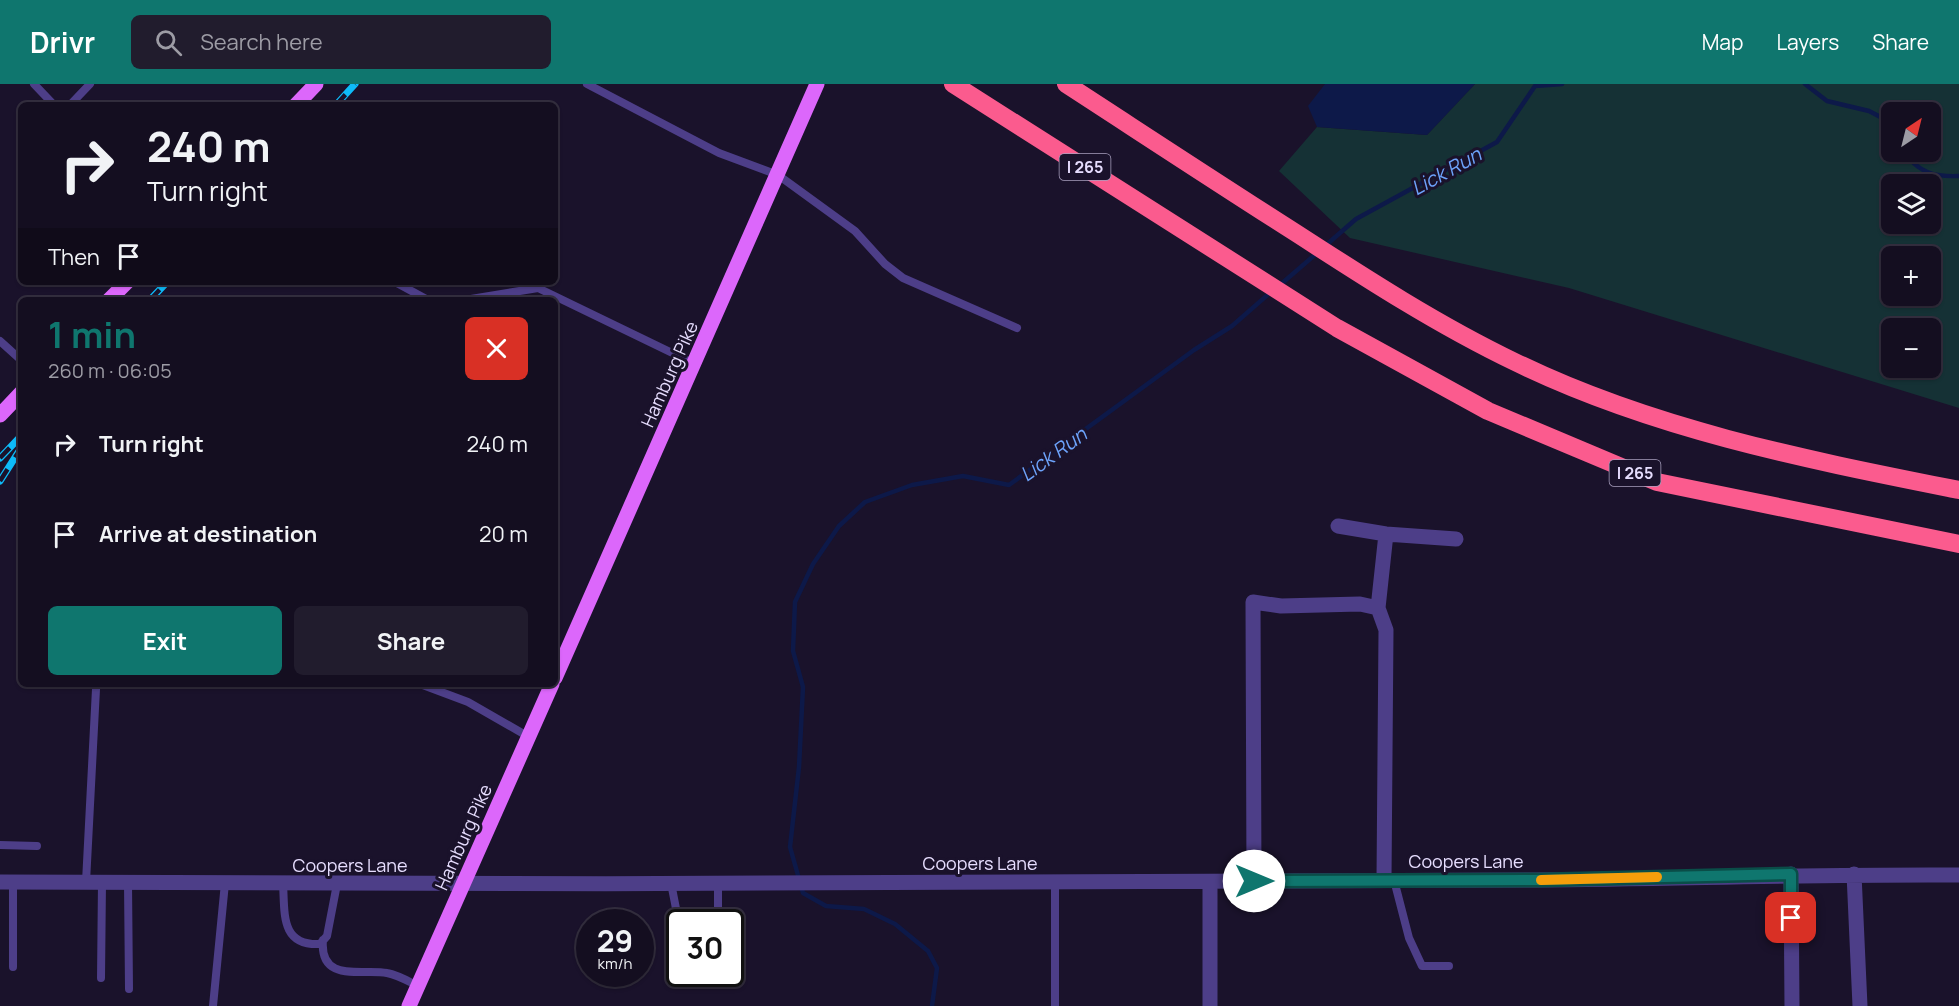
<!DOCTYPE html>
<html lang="en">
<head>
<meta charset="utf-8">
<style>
	:root { --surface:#140e20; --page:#211c2d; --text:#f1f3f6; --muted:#9d9ca5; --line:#332e3e; --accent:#0f766e }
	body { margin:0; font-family:Manrope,sans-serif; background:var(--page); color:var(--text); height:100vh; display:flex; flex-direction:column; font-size:22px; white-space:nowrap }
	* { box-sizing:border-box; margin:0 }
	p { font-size:20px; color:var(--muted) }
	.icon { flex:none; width:33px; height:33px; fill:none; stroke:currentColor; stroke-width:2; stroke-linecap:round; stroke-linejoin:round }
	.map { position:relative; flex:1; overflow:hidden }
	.panel { position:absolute; left:18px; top:213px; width:540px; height:390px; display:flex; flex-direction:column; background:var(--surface); border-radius:9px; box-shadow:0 2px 4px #0004,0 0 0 2px var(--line) }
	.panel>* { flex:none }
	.banner { position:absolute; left:18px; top:18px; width:540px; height:183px; border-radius:9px; box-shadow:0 2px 4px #0004,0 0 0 2px var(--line); background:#140e20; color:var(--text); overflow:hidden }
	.needle { width:39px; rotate:35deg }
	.tools { position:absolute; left:1881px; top:18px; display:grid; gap:12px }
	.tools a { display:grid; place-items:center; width:60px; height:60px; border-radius:9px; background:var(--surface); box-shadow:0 2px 4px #0004,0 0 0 2px var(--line); font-size:30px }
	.speed { position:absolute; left:576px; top:825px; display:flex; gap:12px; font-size:30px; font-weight:700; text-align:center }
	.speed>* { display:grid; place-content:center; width:78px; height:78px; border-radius:50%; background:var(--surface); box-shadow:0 2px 4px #0004,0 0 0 2px var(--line); line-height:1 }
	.speed small { font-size:15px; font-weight:400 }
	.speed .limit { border:3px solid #111; border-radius:9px; background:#fff; color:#111 }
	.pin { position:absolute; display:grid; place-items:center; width:51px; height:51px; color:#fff; margin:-26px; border-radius:12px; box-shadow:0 3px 9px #0006 }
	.me { position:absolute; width:66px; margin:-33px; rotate:90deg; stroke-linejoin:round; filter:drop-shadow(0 0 4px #0008) }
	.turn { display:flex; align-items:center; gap:21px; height:126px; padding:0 30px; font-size:27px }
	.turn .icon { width:78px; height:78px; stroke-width:2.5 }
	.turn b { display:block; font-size:42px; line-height:51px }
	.then { display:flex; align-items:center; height:57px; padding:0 30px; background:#0003; gap:12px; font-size:22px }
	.round { display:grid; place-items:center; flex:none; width:63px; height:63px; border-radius:9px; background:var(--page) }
	.overview { display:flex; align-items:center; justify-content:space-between; height:102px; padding:0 30px }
	h1 { font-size:36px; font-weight:700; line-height:45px; color:var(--accent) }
	.action { display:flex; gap:12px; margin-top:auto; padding:12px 30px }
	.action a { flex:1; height:69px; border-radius:9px; background:var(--accent); color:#fff; font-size:24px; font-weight:700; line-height:69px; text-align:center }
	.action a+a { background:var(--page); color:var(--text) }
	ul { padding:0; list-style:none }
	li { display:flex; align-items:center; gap:18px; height:90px; padding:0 30px }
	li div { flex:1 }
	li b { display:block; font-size:22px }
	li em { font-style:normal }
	header { display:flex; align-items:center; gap:36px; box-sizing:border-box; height:84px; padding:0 30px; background:var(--accent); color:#fff }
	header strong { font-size:28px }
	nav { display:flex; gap:33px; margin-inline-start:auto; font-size:21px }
	.search { width:420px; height:54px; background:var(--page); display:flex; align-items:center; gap:15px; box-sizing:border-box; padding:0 21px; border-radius:9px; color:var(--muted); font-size:22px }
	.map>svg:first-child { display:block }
	.green { fill:#153135; fill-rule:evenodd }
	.water { fill:#0d1949 }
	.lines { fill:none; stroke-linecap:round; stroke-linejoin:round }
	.stream { stroke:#0d1949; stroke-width:4.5 }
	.service { stroke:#4d3e88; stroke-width:8 }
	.minor { stroke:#4d3e88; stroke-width:15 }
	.primary { stroke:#dc67fb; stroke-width:15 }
	.motorway { stroke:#fb5b8e; stroke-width:18 }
	.rail-casing { stroke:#0ebbf9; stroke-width:7 }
	.rail { stroke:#1a122b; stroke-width:4.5; stroke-dasharray:14; stroke-linecap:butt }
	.route-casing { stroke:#0a4d48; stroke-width:15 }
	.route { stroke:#0f766e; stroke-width:10 }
	.slow { stroke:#f59e0b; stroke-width:10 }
	.labels { text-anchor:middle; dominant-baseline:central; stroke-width:6; stroke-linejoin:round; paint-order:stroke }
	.shield { fill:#1a122b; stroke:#a9a0bf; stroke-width:1.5 }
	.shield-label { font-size:16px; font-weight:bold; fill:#e6ddfe }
	.street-label { font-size:18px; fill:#e6ddfe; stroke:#1a122b }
	.water-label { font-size:20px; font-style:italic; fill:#6da3fb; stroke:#1a122b }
</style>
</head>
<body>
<header>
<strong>Drivr</strong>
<div class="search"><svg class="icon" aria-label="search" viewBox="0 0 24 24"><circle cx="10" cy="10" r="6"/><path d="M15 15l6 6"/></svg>Search here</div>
<nav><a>Map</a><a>Layers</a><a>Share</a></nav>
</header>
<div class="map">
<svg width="1959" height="922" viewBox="0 0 1959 922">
	<rect width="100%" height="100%" fill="#1a122b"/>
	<path class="green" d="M1475,0h484v324l-390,-120 -219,-50 -71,-67 38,-44 110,8zM1892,28h38v40h-38zM1892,100h38v40h-38zM1892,172h38v40h-38zM1892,244h38v40h-38z"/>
	<path class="water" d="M1325,0h150l-48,51 -110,-8 -9,-21z"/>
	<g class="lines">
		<path class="stream" d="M1805,0l22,17 42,10 23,12
			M1906,68c10,21 31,25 53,24
			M1325,162l31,-27 141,-77 38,-56 27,-2
			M1280,201l37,-32
			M932,922l5,-38 -9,-17 -33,-27 -31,-15 -38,-3 -23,-13 -13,-46 9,-80 4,-80 -10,-36 2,-49 18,-38 26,-38 26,-24 47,-17 51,-9 46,9 185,-135 38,-24 39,-34"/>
		<path class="service" d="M34,0l20,21
			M587,0l132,69 59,22 77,56 30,33 18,14 114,50
			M70,21l20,-21
			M395,198l33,18
			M440,216l31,-1 67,-11 157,76
			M0,257l21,19
			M420,600l48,18 61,35
			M0,761l37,1
			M1394,796l15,58 13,28h27
			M86,798l10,-193
			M128,799l1,106
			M671,799l9,46
			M718,799v39
			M283,800c2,29 -3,62 37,60l7,-8 10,-52
			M323,856c-4,44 41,28 64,33 11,2 21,8 31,13
			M13,883v-85
			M101,894l1,-96
			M213,922l12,-123
			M1055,922v-124"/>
		<path class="minor" d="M1338,442l48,8 70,5
			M1791,790l1,132
			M1854,790l6,132
			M1384,796l2,-250 -8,-22 8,-74
			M1254,797l-1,-279 28,4 79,-2 18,4
			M0,798c512,3 1024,2 1536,-2 141,-1 282,-6 423,-5
			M1210,798v124"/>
		<path class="primary" d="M296,21l20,-21
			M109,216l18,-18
			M0,331l21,-22
			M555,594l262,-594
			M409,922l143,-322"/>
		<path class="motorway" d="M953,0l384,244 151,83 169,71 302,62
			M1066,0c77,50 153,100 230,149 71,46 142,92 219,129 139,68 294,98 444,128"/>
		<g class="rail-casing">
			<path id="rail" d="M336,21l19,-21
				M150,216l17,-18
				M0,374l21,-22
				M0,397l21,-33"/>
		</g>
		<use href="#rail" class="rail"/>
	</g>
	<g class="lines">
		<g class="route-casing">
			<path id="route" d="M1254,797l286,-1 251,-6v44"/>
		</g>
		<use href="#route" class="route"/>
		<path class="slow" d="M1541,796l116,-3"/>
	</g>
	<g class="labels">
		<g class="shield">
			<rect x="1059.5" y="70" width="51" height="26" rx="4.5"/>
			<rect x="1609.5" y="376" width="51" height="26" rx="4.5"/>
		</g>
		<g class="shield-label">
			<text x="1085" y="83">I 265</text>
			<text x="1635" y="389">I 265</text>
		</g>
		<g class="street-label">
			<text transform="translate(669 290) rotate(-66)">Hamburg Pike</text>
			<text transform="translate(463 753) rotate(-66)">Hamburg Pike</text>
			<text x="1466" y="777">Coopers Lane</text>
			<text x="980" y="779">Coopers Lane</text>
			<text x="350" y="781">Coopers Lane</text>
		</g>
		<g class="water-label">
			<text transform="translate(1446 87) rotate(-29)">Lick Run</text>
			<text transform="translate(1053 370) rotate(-36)">Lick Run</text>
		</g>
	</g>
</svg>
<div class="tools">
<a><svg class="needle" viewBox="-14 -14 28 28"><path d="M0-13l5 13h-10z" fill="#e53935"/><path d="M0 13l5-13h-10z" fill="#9d9ca5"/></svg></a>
<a><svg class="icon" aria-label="layers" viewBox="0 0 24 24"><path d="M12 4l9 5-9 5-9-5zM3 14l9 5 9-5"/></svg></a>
<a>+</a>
<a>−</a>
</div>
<div class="speed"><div>29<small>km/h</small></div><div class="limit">30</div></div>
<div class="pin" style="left:1791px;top:834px;background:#d93025"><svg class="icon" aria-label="arrive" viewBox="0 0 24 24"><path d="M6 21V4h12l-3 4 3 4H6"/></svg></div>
<svg class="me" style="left:1254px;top:797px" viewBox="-20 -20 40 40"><circle r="19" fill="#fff"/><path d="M0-13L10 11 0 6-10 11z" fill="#0f766e"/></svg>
<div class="banner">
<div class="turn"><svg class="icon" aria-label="right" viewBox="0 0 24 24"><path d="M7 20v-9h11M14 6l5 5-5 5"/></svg><div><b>240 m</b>Turn right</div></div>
<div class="then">Then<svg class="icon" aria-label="arrive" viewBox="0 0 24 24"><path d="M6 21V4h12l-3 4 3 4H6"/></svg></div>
</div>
<section class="panel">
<div class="overview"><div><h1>1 min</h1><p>260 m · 06:05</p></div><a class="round" style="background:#d93025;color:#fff"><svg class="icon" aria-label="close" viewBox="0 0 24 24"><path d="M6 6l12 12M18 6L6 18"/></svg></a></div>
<ul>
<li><svg class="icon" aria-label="right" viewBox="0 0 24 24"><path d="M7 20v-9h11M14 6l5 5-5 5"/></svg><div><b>Turn right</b></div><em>240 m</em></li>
<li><svg class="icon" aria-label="arrive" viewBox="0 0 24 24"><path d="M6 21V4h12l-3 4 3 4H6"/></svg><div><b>Arrive at destination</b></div><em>20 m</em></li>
</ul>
<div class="action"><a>Exit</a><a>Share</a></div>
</section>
</div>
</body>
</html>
